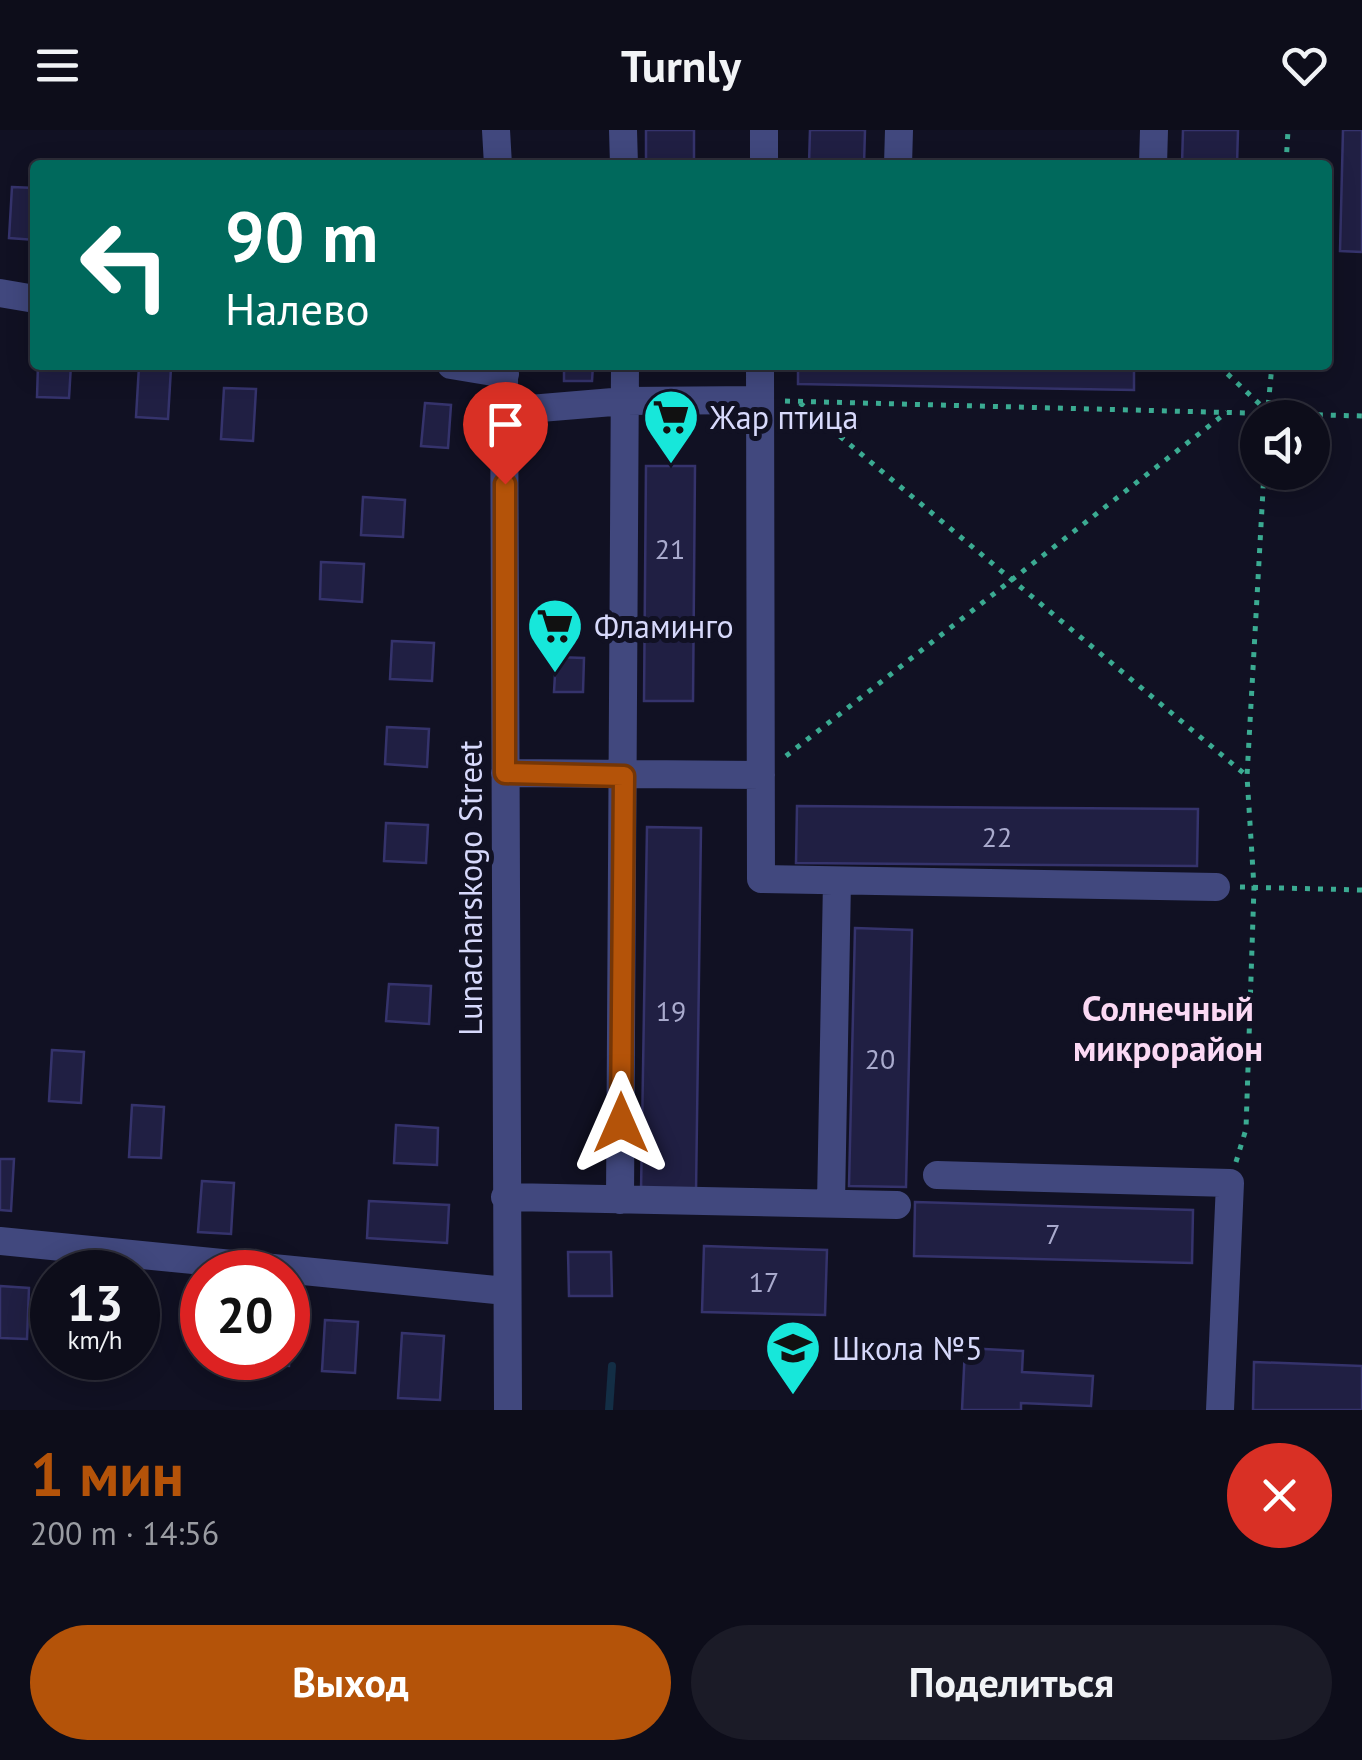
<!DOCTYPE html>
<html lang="ru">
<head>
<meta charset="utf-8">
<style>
	:root { --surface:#0d0d1a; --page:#1b1b27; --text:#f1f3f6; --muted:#9a9ca2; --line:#2d2d39; --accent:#b45309 }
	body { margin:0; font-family:"PT Sans",sans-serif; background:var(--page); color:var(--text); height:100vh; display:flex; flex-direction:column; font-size:38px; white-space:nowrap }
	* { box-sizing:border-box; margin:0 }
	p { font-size:32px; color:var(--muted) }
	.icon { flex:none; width:55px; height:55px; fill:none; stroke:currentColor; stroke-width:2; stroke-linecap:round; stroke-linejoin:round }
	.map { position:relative; height:1280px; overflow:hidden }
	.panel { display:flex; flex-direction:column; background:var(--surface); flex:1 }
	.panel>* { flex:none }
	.top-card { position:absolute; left:30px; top:30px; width:1302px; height:210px; border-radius:10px; box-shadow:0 5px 25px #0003,0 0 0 2px var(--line); background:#00695c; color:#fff; overflow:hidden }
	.fabs { position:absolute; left:1240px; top:270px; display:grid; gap:20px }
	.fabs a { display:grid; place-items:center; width:90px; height:90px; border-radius:50%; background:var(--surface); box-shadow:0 5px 25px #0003,0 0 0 2px var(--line); font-size:50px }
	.speed { position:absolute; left:30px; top:1120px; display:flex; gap:20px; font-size:50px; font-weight:700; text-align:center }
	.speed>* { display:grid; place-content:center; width:130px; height:130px; border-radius:50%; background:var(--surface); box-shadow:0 5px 25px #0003,0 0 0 2px var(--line); line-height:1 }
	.speed small { font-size:25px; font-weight:400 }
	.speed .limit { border:15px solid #d22; background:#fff; color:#111 }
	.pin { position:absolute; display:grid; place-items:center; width:85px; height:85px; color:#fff; margin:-102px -42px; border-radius:50% 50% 50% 0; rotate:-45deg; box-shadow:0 0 10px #0007 }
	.pin .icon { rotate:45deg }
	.me { position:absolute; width:110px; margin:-55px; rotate:0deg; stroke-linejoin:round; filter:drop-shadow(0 0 8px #0008) }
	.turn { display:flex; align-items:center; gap:35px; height:210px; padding:0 30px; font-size:45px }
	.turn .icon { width:130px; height:130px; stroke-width:2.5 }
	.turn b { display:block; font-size:70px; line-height:85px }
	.round { display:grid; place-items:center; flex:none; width:105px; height:105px; border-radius:52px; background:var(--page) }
	.overview { display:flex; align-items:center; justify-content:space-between; height:170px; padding:0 30px }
	h1 { font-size:60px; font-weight:800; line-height:75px; color:var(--accent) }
	.cta { display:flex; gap:20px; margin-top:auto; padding:20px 30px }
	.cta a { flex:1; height:115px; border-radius:60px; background:var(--accent); color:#fff; font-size:40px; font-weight:800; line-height:115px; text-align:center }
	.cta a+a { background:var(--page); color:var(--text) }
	header { display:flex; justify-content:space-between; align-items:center; height:130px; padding:0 30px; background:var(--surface); font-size:45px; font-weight:800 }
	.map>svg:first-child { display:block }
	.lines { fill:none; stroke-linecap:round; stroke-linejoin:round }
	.stream { stroke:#132e45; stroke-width:8 }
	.building { fill:#201f43; stroke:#35336c; stroke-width:2.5 }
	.path { stroke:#3bab92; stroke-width:5; stroke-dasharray:5 8; stroke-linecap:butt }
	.minor { stroke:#41487e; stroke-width:28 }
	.route-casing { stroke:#753606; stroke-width:25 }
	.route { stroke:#b45309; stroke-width:18 }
	.labels { text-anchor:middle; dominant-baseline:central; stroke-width:10; stroke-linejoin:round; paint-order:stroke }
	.number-label { font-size:28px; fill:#a9aacd }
	.poi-label { font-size:32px; fill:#d7d9fb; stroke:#111123; text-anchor:start }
	.street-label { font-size:32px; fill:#d7d9fb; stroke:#111123 }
	.neighbourhood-label { font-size:35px; font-weight:bold; fill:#fbd9f4; stroke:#111123 }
</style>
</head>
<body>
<header><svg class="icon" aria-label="menu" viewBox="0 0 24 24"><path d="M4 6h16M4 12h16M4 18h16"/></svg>Turnly<svg class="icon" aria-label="heart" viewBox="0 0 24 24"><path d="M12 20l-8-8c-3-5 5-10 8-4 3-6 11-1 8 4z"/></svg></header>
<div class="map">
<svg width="1362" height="1280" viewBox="0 0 1362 1280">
	<rect width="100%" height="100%" fill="#111123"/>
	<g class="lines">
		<path class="stream" d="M609,1280l3,-44"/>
	</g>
	<path class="building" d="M646,0h48v35h-48z
		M810,0h55l-1,35h-55z
		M1183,0h55l-1,35h-55z
		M1343,0h19v122l-22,-1z
		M12,57l23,1v52l-26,-2z
		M38,235h33l-2,33 -32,-1z
		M564,235h29l-1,16h-28z
		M798,235h336v25l-336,-6z
		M139,236l32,2 -3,51 -32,-2z
		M224,258l32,1 -3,52 -32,-2z
		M425,273l26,2 -3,43 -27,-2z
		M646,336h49l-2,235h-49z
		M363,367l42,3 -2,37 -42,-2z
		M321,432l43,2 -2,38 -42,-3z
		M392,511l42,2 -2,38 -42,-2z
		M556,527l28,1 -1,34h-29z
		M387,597l42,2 -2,38 -42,-3z
		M797,676l401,3 -1,57 -401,-3z
		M386,693l42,2 -2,38 -42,-2z
		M647,697l54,1 -5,365 -55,-1z
		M855,798l57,2 -6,257 -57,-1z
		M389,854l42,2 -2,38 -43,-3z
		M52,920l32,2 -3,51 -32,-2z
		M132,975l32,2 -3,51 -32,-1z
		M396,995l42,3 -1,37 -43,-2z
		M0,1029h14l-3,52 -11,-1z
		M202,1051l32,2 -3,51 -33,-2z
		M369,1071l80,4 -2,38 -80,-5z
		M915,1072l278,8 -1,53 -278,-7z
		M704,1116l123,4 -2,65 -123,-3z
		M568,1122h43l1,44h-43z
		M0,1156l29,2 -2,51 -27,-1z
		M196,1173h6v52l-9,-1z
		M288,1184l4,1 -3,51 -32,-2v-6h31z
		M325,1190l33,2 -3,51 -33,-2z
		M402,1203l42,3 -4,64 -42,-2z
		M965,1218l58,3 -1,21 71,4 -2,30 -70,-3v7h-59z
		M1254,1232l108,4v44h-109z"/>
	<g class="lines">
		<path class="path" d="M1286,35l2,-35
			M1218,235l49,46
			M785,271l577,15
			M800,273l447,373
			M1267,288l5,-53
			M786,626l441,-344
			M1240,757l122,3
			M1236,1032l10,-33 8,-242 -7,-111 17,-304"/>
		<path class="minor" d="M496,0l2,35
			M623,0l1,35
			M764,35v-35
			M898,35l1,-35
			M1153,35l1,-35
			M0,163l35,6
			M451,235l54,9
			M504,235l4,1045
			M760,235l1,514 455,8
			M505,281l120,-10 135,-1
			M505,643l256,2
			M937,1045l293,8 -10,227
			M505,1067l392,8
			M620,1070l5,-835
			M831,1073l6,-322
			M0,1111l506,50"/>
	</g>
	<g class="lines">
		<g class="route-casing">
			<path id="route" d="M505,354v289l119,3 -3,347"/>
		</g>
		<use href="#route" class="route"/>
	</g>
	<defs>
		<g id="supermarket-pin" transform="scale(2.875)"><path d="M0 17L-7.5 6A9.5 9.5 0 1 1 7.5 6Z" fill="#17e7da" stroke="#111123"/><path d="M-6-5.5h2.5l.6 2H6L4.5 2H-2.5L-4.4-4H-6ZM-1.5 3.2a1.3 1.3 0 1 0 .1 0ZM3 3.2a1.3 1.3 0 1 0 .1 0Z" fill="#111"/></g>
		<g id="school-pin" transform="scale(2.875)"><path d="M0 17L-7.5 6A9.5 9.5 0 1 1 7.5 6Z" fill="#17e7da" stroke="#111123"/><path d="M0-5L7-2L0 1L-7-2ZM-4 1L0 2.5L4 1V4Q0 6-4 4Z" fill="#111"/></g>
	</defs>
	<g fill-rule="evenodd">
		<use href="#supermarket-pin" x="671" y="287"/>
		<use href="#supermarket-pin" x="555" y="496"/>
		<use href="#school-pin" x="793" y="1218"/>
	</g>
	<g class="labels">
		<g class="number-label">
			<text x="670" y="418">21</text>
			<text x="997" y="706">22</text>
			<text x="671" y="880">19</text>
			<text x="880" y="928">20</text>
			<text x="1053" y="1103">7</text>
			<text x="764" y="1151">17</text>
		</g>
		<g class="poi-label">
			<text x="710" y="287">Жар птица</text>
			<text x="594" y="496">Фламинго</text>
			<text x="832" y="1218">Школа №5</text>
		</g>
		<g class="street-label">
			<text transform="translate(470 758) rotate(-90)">Lunacharskogo Street</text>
		</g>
		<g class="neighbourhood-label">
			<text x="1168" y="878">Солнечный<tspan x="1168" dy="40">микрорайон</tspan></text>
		</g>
	</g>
</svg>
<div class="fabs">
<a><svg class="icon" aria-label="sound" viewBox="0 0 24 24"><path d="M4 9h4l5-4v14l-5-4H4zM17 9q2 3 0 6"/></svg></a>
</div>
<div class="speed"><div>13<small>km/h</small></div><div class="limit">20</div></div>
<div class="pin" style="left:505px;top:354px;background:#d93025"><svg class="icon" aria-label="arrive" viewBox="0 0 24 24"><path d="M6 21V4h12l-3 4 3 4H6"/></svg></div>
<svg class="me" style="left:621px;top:993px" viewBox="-20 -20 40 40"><path d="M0-17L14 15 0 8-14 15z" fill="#b45309" stroke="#fff" stroke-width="4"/></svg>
<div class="top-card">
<div class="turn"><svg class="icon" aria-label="left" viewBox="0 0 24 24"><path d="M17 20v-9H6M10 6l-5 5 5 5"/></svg><div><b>90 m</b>Налево</div></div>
</div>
</div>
<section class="panel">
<div class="overview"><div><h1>1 мин</h1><p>200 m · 14:56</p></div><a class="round" style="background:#d93025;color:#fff"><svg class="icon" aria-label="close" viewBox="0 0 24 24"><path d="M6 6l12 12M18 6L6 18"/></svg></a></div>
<div class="cta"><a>Выход</a><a>Поделиться</a></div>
</section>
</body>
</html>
